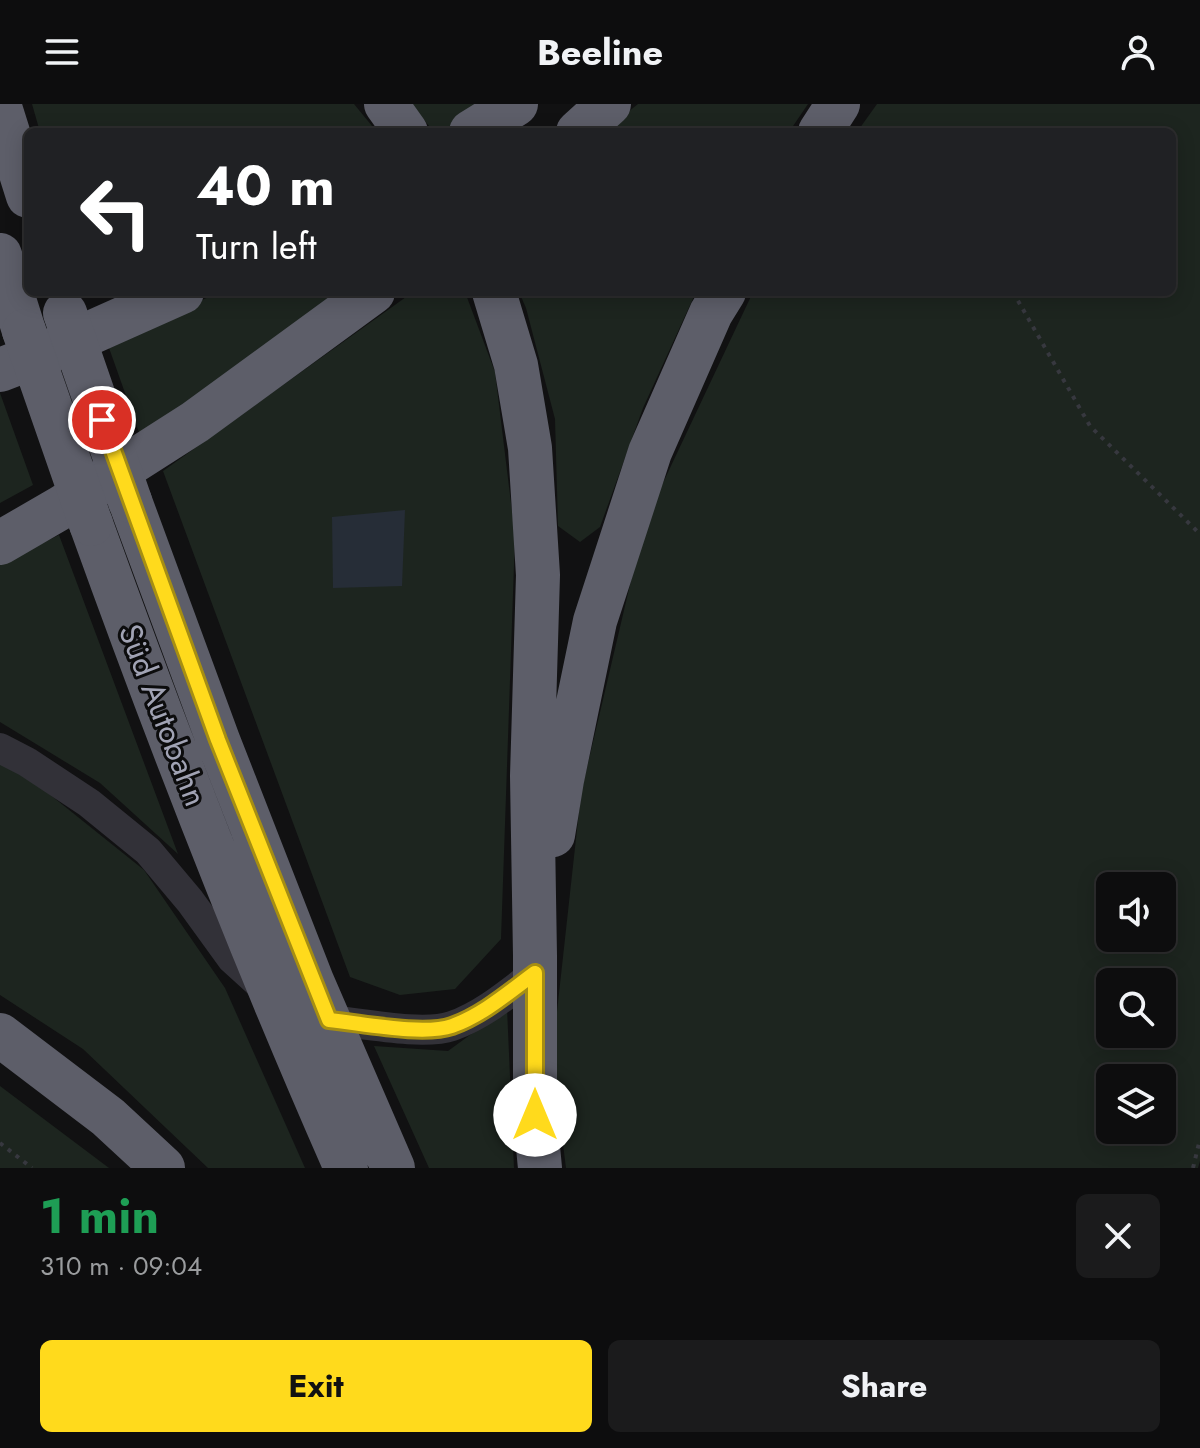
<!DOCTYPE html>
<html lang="en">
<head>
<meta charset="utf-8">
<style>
	:root { --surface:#0d0d0e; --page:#1b1b1c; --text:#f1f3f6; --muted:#9a9c9e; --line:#2d2d2e; --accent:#ffda1c }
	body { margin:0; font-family:Jost,sans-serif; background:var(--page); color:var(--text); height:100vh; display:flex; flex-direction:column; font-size:30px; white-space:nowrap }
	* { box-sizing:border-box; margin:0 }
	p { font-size:26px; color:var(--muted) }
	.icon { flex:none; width:44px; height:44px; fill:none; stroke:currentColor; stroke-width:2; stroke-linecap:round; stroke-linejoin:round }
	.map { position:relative; height:1064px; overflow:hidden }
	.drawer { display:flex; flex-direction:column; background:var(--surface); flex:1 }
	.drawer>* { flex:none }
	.hud { position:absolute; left:24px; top:24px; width:1152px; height:168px; border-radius:12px; box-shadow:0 4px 20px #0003,0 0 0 2px var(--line); background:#202124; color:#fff; overflow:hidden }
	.buttons { position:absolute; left:1096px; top:768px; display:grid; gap:16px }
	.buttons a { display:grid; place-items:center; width:80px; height:80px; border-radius:12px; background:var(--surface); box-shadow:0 4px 20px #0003,0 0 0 2px var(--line); font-size:40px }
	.pin { position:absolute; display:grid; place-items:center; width:68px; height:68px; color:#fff; margin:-34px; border:4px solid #fff; border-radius:50%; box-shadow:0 2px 8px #0007 }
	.me { position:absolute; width:88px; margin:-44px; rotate:0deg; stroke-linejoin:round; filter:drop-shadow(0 0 6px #0008) }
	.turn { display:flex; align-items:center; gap:28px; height:168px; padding:0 40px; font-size:36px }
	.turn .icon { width:104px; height:104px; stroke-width:2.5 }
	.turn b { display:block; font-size:56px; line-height:68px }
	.round { display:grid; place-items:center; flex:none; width:84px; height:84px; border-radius:12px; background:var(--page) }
	.overview { display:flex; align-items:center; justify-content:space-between; height:136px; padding:0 40px }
	h1 { font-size:48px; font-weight:700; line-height:60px; color:#1e9e55 }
	.cta { display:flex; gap:16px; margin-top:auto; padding:16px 40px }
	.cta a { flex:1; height:92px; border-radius:12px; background:var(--accent); color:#111; font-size:32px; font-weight:700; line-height:92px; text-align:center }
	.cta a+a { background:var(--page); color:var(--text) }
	header { display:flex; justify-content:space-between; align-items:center; height:104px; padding:0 40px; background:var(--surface); font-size:36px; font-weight:700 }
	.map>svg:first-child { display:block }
	.green { fill:#1d251f; fill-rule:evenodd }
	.water { fill:#262d37 }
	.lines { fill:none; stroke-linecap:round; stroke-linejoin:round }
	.path { stroke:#37383f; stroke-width:4; stroke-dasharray:4 6; stroke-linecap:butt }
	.minor { stroke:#323138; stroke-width:30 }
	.highway { stroke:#5d5e69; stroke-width:44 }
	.highway-bridge { stroke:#5d5e69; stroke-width:44 }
	.route-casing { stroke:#a68e12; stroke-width:20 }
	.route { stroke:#ffda1c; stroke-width:14 }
	.labels { text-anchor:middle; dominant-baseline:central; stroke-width:6; stroke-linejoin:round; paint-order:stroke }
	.street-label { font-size:32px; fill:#a1a3b4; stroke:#0c0c0d }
</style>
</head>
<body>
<header><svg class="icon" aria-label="menu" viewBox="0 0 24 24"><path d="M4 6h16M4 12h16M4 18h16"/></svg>Beeline<svg class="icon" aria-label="person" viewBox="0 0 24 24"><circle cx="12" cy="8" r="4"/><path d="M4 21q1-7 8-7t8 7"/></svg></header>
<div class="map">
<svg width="1200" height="1064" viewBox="0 0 1200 1064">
	<rect width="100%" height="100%" fill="#111112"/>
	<path class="green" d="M32,0h322l23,28h-337z
		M411,0h70l-36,28h-11z
		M638,0h170l-19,28h-186z
		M877,0h323v1057l-2,7h-632l-14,-111 29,-264 64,-272 108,-229h419v-160h-315zM1110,782h52v52h-52zM1110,878h52v52h-52zM1110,974h52v52h-52z
		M219,188h132l-209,149 -34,-96z
		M413,188h52l30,80 20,164 -14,403 -46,50 -55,6 -50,-18 -187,-506z
		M519,188h177l-53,116 -43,119 -20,15 -22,-16 -3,-107 -29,-111z
		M0,289l33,92 -33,18z
		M59,431l119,319 -78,-71 -100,-61v-158z
		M0,660l28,13 116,93 81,118 80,180h-97l-125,-119 -83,-54z
		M507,904l7,160h-85l-55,-122 74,5z
		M0,982l109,82h-109z"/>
	<path class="water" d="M405,406l-3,76 -69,2 -1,-71z"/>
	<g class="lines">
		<path class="path" d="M1013,188l77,134 110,108
			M0,1039l32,25
			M1193,1064l7,-29"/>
		<path class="minor" d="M0,644l27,14 62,41 59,48 42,50 42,58 33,30
			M329,916c32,3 94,16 123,6 31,-11 57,-33 83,-53"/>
		<path class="highway" d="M386,0l20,28
			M0,3l28,89
			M471,28l45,-28
			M578,28l31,-28
			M820,28l18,-28
			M0,151l24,76
			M494,188l22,73 14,83 8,127 -6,201 3,180v159l5,53
			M0,266l52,-20 130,-58
			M130,397l88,239 94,241 81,187
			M91,420c78,217 162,433 255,644
			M0,439l62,-36 133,-85 178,-130
			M553,731l9,-55 33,-159 55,-169 61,-139 13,-21
			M0,931l108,82 55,51"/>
		<path class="highway-bridge" d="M65,209l65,188
			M24,227l67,193"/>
	</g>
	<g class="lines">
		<g class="route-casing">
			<path id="route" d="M102,316l116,320 111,280c32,3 94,16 123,6 31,-11 57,-34 83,-53v142"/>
		</g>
		<use href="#route" class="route"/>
	</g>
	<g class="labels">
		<g class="street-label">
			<text transform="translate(163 611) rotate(69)">Süd Autobahn</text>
		</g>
	</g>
</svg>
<div class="buttons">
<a><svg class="icon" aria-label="sound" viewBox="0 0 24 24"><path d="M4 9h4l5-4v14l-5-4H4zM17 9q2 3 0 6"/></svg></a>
<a><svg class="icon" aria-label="search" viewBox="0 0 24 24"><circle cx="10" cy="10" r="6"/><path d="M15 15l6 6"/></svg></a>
<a><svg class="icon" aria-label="layers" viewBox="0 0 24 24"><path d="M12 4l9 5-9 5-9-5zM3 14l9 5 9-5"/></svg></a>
</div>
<div class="pin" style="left:102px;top:316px;background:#d93025"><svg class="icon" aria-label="arrive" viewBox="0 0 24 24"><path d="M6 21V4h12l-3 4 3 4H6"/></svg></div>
<svg class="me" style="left:535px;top:1011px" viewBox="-20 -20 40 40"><circle r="19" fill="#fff"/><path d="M0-13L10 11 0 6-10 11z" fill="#ffda1c"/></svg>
<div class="hud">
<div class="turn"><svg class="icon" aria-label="left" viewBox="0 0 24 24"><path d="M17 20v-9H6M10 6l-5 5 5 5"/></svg><div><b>40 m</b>Turn left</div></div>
</div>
</div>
<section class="drawer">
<div class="overview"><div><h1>1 min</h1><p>310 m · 09:04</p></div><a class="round"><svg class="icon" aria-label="close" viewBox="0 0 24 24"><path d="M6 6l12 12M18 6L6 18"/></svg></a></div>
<div class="cta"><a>Exit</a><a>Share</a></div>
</section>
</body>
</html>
